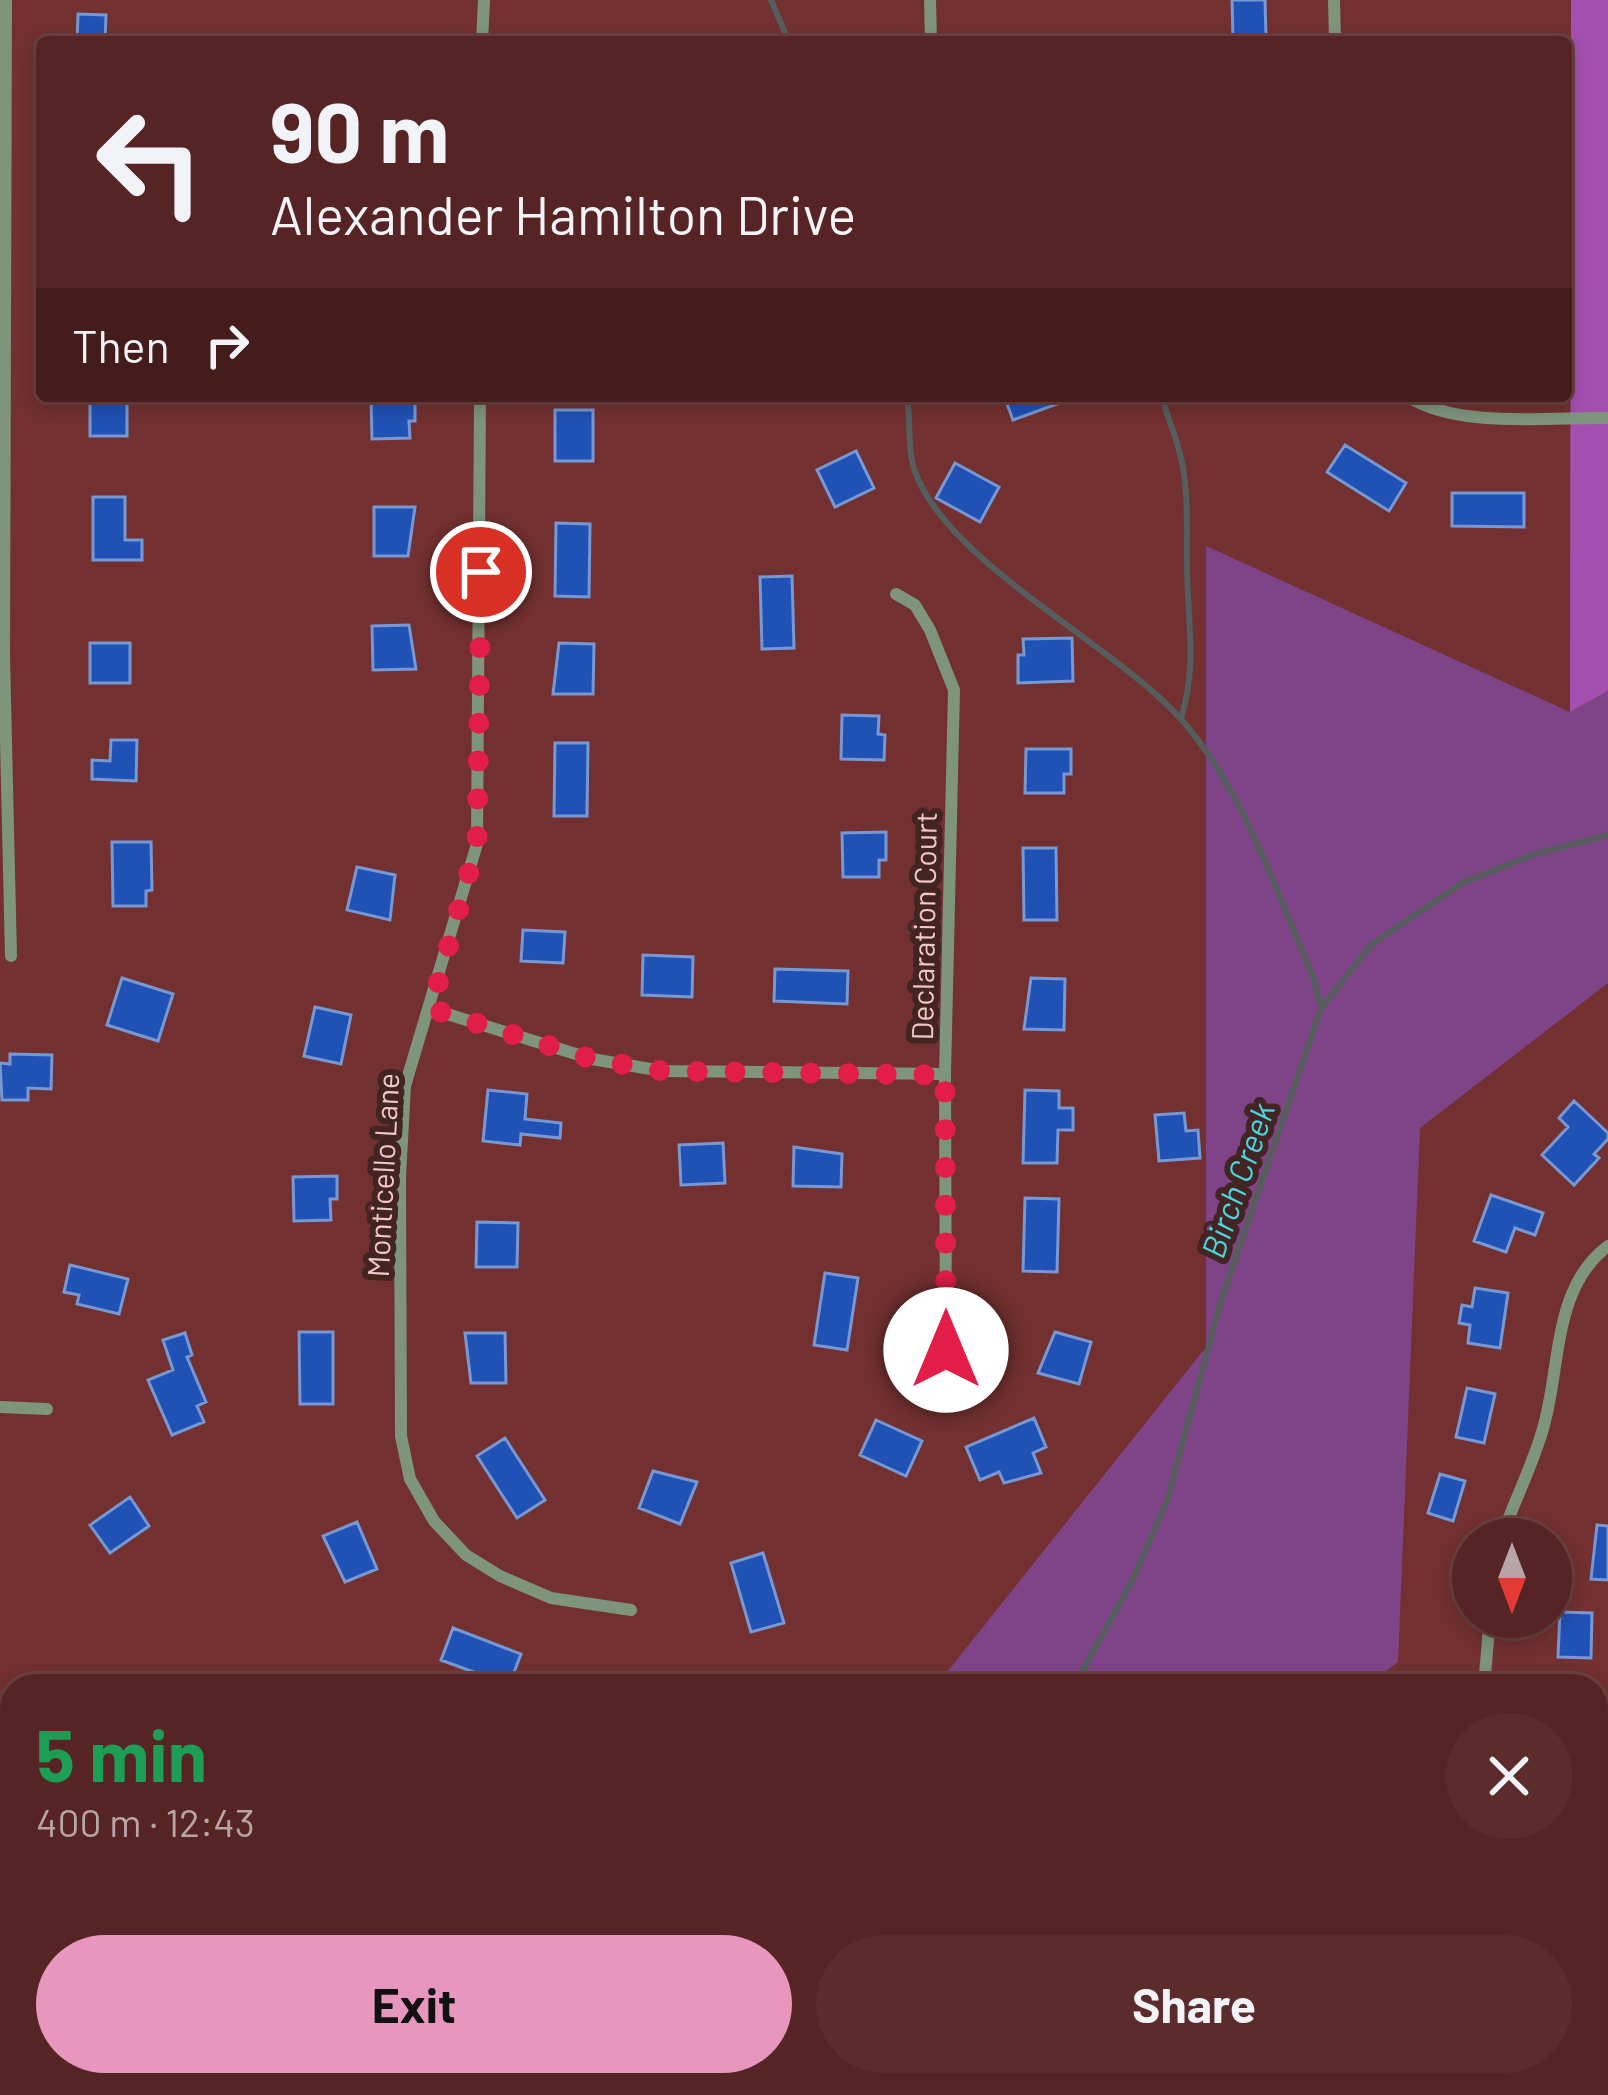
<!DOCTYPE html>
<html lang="en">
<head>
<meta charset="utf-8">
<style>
	:root { --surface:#562424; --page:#5c2c2c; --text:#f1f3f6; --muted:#b6a4a6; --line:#6c4141; --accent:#e797bd }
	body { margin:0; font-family:Barlow,sans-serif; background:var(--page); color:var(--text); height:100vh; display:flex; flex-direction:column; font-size:45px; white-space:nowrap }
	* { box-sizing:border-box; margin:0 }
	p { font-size:39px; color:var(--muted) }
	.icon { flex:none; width:66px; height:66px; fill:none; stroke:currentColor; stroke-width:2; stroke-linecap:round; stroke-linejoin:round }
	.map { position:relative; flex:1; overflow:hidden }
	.drawer { position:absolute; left:0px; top:1674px; width:1608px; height:423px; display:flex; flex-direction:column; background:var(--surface); border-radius:36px 36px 0 0; box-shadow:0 6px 18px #0003,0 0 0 3px var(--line) }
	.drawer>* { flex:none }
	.banner { position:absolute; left:36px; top:36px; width:1536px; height:366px; border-radius:12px; box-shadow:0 6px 18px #0003,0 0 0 3px var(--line); background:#562424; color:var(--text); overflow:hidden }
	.needle { width:78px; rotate:180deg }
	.tools { position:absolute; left:1452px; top:1518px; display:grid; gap:24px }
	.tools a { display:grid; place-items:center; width:120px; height:120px; border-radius:50%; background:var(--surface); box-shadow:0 6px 18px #0003,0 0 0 3px var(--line); font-size:60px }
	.pin { position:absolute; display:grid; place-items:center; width:102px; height:102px; color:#fff; margin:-51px; border:6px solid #fff; border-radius:50%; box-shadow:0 3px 12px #0007 }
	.me { position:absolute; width:132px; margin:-66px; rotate:0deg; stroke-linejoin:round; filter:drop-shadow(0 0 9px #0008) }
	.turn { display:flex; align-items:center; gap:42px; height:252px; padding:0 36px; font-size:54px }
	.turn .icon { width:156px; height:156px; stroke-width:2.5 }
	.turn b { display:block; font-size:84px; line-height:102px }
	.then { display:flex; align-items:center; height:114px; padding:0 36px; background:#0003; gap:24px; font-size:45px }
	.round { display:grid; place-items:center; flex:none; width:126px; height:126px; border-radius:63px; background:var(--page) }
	.headline { display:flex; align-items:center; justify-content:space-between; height:204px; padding:0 36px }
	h1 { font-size:72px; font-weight:700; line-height:90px; color:#1e9e55 }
	.button { display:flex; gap:24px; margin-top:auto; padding:24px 36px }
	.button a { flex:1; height:138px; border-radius:72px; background:var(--accent); color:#111; font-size:48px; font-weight:700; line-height:138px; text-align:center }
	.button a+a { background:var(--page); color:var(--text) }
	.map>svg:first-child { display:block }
	.green { fill:#7f4488 }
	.forest { fill:#a34fb0 }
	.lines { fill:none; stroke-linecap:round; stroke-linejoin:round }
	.stream { stroke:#565d5d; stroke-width:6 }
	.building { fill:#2051b4; stroke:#7898d3; stroke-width:3 }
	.minor { stroke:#7e947c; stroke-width:12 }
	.route { stroke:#e11d48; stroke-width:21; stroke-dasharray:0 37.8 }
	.labels { text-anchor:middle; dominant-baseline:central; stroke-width:12; stroke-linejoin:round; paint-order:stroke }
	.street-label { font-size:30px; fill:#f1c8c5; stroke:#422423 }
	.water-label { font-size:33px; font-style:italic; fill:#4ad5df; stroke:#422423 }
</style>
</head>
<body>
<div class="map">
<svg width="1608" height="2095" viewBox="0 0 1608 2095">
	<rect width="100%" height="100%" fill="#723030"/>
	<path class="green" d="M1206,546l364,166 38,-21v292l-188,145 -22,534 -32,24h-430l270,-339z
		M81,2085h1016l1,10h-1012z"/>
	<path class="forest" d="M1571,0h37v691l-38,21z"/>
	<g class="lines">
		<path class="stream" d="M771,0l18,42
			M907,396c4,23 0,51 7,73 30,91 199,175 265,248 65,72 95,171 134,259l8,32
			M1162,396c4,18 12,35 17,54 11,40 7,80 8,120 1,52 10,98 -6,148
			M1074,1686l58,-105 35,-80 53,-197 101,-296 50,-63 91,-62 70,-28 76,-20
			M697,2095l8,-10"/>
	</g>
	<path class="building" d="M1232,0h33l1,37 -33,1z
		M78,14l28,1 -1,27h-28z
		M90,396h37v40h-37z
		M371,396h44v25h-6l1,17 -38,1z
		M1004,396h69l1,2 -61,22z
		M555,410h38v51h-38z
		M1345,445l61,38 -17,28 -62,-39z
		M856,451l18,37 -39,19 -18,-37z
		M955,463l44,24 -19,35 -44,-24z
		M1452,493h72v34l-72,-1z
		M93,497h32v43h17v20h-49z
		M374,507h41l-7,49h-34z
		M556,523l34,1 -1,73 -34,-1z
		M792,576l2,72 -32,1 -2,-72z
		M409,625l7,44 -43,1 -1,-44z
		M1072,638l1,43 -55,2v-28h6l-1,-16z
		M90,643h40v40h-40z
		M559,643l35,1 -1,50h-40z
		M842,715l37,1 -1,18 7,1 -1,25 -43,-1z
		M111,740h26l-1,41 -44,-2v-19l18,1z
		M555,743h33l-1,73h-33z
		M1026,749h45v25h-7v19h-39z
		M886,832v28h-7v17h-36l-1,-44z
		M112,842h39l1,48 -6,1v15h-33z
		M1023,848h33l1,72h-33z
		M357,867l38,8 -5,45 -43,-10z
		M523,930l42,2 -2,31 -42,-2z
		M643,955l50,2 -1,40 -50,-2z
		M775,969l73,2 -1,33 -73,-3z
		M122,978l51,16 -15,47 -51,-16z
		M1031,978l34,1 -1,51 -40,-1z
		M315,1007l36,8 -10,49 -37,-8z
		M10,1054l42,1 -1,34 -23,-1v12h-26l-2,-37 10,1z
		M488,1090l39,4 -2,25 36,4 -1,15 -39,-4 -1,11 -37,-4z
		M1025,1090l34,1v17h14v22h-15l-1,33h-34z
		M1574,1101l34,32v6l-14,15 5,4 -25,27 -32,-30 26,-28 -9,-9z
		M1184,1113l2,18 12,-1 2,28 -41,3 -4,-46z
		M723,1143l2,40 -44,2 -2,-40z
		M794,1147l48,7 -1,33 -48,-1z
		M337,1176v23h-7l1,21 -37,1 -1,-44z
		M1491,1195l52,18 -8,22 -20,-7 -9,24 -32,-11z
		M1025,1198l34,1 -2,73 -34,-1z
		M477,1222l41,1 -1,44h-41z
		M70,1265l58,14 -9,35 -42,-10 2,-9 -15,-3z
		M825,1273l33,5 -11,72 -33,-5z
		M1475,1288l33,5 -8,55 -32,-5 2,-18 -11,-2 3,-18 10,2z
		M299,1332h34v72h-33z
		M1055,1332l36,10 -12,42 -41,-11z
		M185,1333l7,22 -5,2 19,45 -9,4 7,16 -32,13 -24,-55 25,-10 -10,-30z
		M465,1333h40l1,50h-35z
		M1467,1388l28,6 -11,49 -28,-6z
		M1034,1418l12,29 -13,6 8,20 -37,10 -5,-11 -19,8 -14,-33z
		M876,1420l46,21 -16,35 -46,-21z
		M505,1438l40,62 -28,18 -40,-62z
		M653,1471l44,11 -17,42 -41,-16z
		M1440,1474l25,7 -12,40 -25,-8z
		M130,1497l19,29 -39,27 -20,-28z
		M357,1522l20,47 -32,13 -22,-46z
		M1597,1525l11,1v54l-17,-1z
		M763,1553l21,70 -33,9 -20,-69z
		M1560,1612l32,1 -1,45 -33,-1z
		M453,1628l68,26 -12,31 -68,-25z"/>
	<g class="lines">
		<path class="minor" d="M6,0l-2,656 7,300
			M930,0l1,42
			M1334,0l1,42
			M482,42l2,-42
			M480,396l-3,448 -72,242 -5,91 1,259 9,43 24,42 32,34 34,21 51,22 80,12
			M1407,396c50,33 143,21 201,22
			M896,594l19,11 15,25 24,60 -9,384 1,276
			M431,1009l161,50 70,12 283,3
			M0,1407l47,2
			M1501,1539c13,-38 33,-76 43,-114 17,-61 9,-138 64,-179
			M1484,1686l6,-69
			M0,1847h12
			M1596,2063l12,-1
			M1387,2085l44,6 72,-6"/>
	</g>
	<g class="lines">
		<path class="route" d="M481,572l-4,272 -46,165 161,50 70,12 283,4 1,275"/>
	</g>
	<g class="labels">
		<g class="street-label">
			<text transform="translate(923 926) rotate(-89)">Declaration Court</text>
			<text transform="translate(382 1175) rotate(-87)">Monticello Lane</text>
		</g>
		<g class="water-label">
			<text transform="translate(1237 1180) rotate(-71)">Birch Creek</text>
		</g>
	</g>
</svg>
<div class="tools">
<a><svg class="needle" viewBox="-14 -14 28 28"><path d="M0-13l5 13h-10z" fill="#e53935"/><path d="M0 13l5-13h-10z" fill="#b6a4a6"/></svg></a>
</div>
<div class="pin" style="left:481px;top:572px;background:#d93025"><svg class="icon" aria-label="arrive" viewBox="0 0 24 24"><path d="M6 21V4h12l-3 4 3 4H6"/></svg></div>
<svg class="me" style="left:946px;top:1350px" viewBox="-20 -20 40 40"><circle r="19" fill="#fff"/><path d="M0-13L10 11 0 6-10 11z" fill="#e11d48"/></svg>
<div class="banner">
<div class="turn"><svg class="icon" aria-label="left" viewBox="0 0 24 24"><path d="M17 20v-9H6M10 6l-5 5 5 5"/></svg><div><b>90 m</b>Alexander Hamilton Drive</div></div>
<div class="then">Then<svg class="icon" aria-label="right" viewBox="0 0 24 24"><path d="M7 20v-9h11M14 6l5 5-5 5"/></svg></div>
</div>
<section class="drawer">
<div class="headline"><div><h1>5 min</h1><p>400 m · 12:43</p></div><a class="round"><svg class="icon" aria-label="close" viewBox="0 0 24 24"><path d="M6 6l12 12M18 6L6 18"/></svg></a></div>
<div class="button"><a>Exit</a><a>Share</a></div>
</section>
</div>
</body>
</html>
